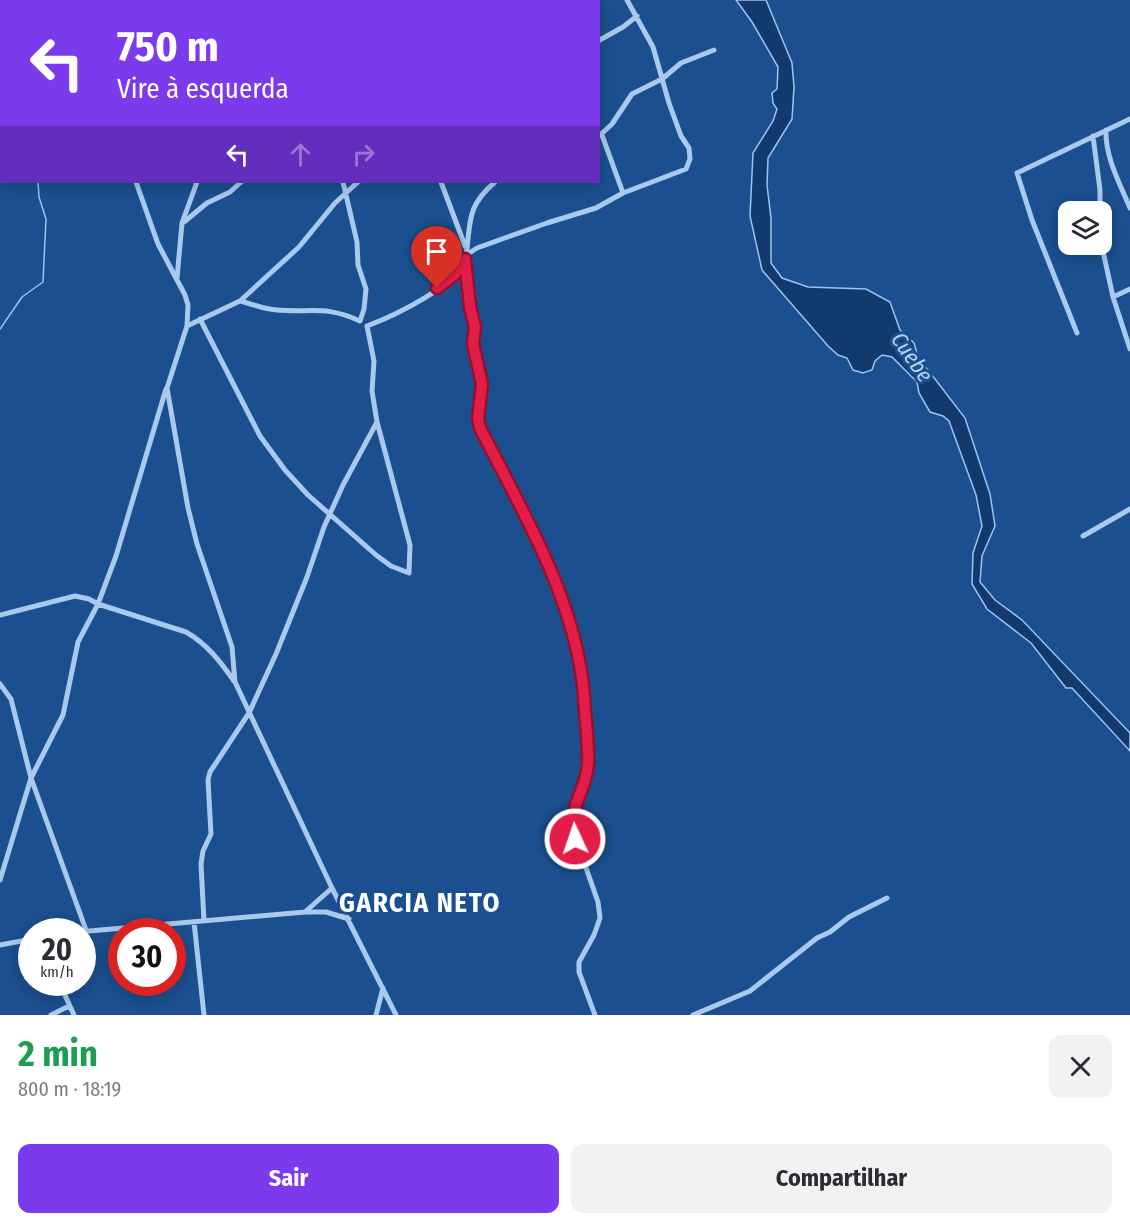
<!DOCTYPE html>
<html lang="pt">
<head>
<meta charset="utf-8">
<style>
	:root { --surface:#fff; --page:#f2f2f3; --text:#2b2b33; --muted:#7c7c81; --accent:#7c3aed }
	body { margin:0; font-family:"Fira Sans Condensed",sans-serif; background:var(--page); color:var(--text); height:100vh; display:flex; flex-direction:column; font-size:22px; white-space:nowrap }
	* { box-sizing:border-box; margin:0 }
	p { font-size:20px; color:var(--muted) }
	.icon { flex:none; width:33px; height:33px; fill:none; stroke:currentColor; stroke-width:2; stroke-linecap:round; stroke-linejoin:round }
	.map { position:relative; height:1015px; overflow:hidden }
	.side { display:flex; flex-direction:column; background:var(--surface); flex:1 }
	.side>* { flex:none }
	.top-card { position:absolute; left:0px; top:0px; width:600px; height:183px; box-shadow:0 3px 15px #0003; background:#7c3aed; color:#fff; overflow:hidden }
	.buttons { position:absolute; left:1058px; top:201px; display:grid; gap:12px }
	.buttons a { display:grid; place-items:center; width:54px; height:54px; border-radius:12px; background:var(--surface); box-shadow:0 3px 15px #0003; font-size:30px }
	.speed { position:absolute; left:18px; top:918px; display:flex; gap:12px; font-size:30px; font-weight:700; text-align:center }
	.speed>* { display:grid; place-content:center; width:78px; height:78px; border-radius:50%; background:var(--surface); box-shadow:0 3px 15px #0003; line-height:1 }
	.speed small { font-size:15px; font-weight:400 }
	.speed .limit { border:9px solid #d22; background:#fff; color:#111 }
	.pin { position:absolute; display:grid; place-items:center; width:51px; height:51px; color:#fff; margin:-62px -26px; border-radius:50% 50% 50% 0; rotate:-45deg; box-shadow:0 0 6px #0007 }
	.pin .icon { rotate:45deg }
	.me { position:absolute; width:66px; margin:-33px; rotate:357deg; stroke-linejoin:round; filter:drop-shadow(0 0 4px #0008) }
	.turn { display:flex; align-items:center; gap:21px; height:126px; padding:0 18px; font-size:27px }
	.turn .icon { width:78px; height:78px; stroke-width:2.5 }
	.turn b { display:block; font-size:42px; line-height:51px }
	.lanes { display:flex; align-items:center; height:57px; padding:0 18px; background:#0003; justify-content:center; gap:30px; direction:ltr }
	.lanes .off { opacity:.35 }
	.round { display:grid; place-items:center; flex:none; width:63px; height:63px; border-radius:12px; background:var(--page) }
	.overview { display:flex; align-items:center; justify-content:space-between; height:102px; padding:0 18px }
	h1 { font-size:36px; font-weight:700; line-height:45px; color:#1e9e55 }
	.action { display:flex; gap:12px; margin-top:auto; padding:12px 18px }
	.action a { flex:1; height:69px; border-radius:12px; background:var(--accent); color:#fff; font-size:24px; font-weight:700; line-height:69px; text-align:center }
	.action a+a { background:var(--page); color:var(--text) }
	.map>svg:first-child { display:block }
	.water { fill:#123a6d; stroke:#9cc4f0; stroke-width:1.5 }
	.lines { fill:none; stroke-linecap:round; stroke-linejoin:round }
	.stream { stroke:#9cc4f0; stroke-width:1.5 }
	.minor { stroke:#a9c9ee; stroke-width:5 }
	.route-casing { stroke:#92132f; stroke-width:15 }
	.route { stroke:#e11d48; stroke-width:10 }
	.labels { text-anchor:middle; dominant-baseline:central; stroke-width:6; stroke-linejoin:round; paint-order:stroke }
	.water-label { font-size:22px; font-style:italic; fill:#b5d3f5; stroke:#1b4f8f }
	.district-label { font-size:27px; font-weight:bold; letter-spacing:1.5px; fill:#fff; stroke:#1b4f8f }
</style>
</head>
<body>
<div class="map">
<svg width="1130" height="1015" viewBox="0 0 1130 1015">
	<rect width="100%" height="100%" fill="#1b4f8f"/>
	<path class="water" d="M736,0h30l26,63 2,24 -2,32 -24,39 -1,27 4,33v45l11,15 26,9 58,2 24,13 10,28 14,13 4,14 47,61 25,76 5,32 -13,30 -2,26 15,18 27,20 108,113v18l-58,-63h-6l-35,-45 -44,-34 -15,-25 1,-31 9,-27 -6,-31 -27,-74 -6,-5 -13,-4 -11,-19 -2,-11 -25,-25 -10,-2 -7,6 -3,9 -9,3 -10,-3 -6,-12 -9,-3 -10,-9 -66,-76 -12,-54 3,-63 20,-32 4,-12 -4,-6 -1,-10 5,-4 1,-22 -26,-45z"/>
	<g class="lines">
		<path class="stream" d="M219,2l1,-2
			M0,329l22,-32 21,-15 3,-63 -7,-22 -1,-15"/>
		<path class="minor" d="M4,0l1,2
			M547,0v2
			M92,2l1,-2
			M107,2l4,-2
			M598,41l25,-14 14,-11
			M0,87l2,1
			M1106,130c-1,27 14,54 24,78
			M602,135l21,58
			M1093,136l7,54v22
			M598,137l14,-13 20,-30 30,-15 19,-16 33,-13
			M136,182l22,62 27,51 3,10 -1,21 -20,62 21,120 9,36 35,103 3,35 97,206 64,127
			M343,182l14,60 1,23 8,24 -2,20 -4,12
			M441,182l24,64
			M184,222l23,-19 23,-11 11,-10
			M1101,242l12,55 17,52
			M466,255l11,-7 70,-25 49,-15 27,-15 63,-24 4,-10 -1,-11 -8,-12 -12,-33 -16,-56 -26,-47
			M465,259l5,48 5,20 -2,17 9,40 -4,35 2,9 76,154 19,58 7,37 6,89 -17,59 27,77 2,16 -6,17 -15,27v10l16,43
			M177,278l5,-55 15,-41
			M1113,297l17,-8
			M240,301c12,3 24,8 37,9 35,3 48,-5 83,11
			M200,319l60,117 25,34 23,25 68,60 15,11 18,7 1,-28 -33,-123
			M187,326l53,-25 59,-54 36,-44 23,-21
			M367,326c24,-9 96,-42 99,-70 5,-35 0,-49 29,-74
			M1077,333l-45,-113 -15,-47 113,-54
			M1083,536l47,-27
			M0,615l75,-19 14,3 9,5 88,28c21,12 34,29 48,49
			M0,684l11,15 20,79 55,152
			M0,880l31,-102 32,-63 15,-73 20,-38 18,-48 50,-167
			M305,912l27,-24
			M204,921l-3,-57 2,-13 8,-17 -3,-54 2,-8 39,-59 27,-59 31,-77 17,-50 19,-42 34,-63 -5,-31 2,-30 -7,-35
			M194,922l10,93
			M78,932l227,-20h21l23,7
			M0,945l32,-6
			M59,982l15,33
			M51,1015l18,-9
			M376,1015l7,-27
			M693,1015l57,-24 67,-53 13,-6 19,-15 38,-19"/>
	</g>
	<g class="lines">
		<g class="route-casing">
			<path id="route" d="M437,288l18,-14 10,-15 5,48 5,20 -2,17 9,40 -4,35 2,9c42,82 97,174 104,268 1,22 5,46 4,68 -2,29 -22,44 -13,75"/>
		</g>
		<use href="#route" class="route"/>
	</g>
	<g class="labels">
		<g class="water-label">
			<text transform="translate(912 357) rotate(55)">Cuebe</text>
		</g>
		<g class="district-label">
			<text x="420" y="903">GARCIA NETO</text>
		</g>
	</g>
</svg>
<div class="buttons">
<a><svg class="icon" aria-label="layers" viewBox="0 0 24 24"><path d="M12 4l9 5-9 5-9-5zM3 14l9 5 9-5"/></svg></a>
</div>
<div class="speed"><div>20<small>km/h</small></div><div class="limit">30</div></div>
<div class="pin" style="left:437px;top:288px;background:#d93025"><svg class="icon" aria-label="arrive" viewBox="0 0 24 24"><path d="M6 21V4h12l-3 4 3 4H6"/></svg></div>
<svg class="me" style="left:575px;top:839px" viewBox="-20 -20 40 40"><circle r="17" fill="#e11d48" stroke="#fff" stroke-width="3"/><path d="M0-11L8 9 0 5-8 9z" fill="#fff"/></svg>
<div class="top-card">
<div class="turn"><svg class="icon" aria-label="left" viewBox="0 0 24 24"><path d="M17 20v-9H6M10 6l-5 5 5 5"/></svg><div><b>750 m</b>Vire à esquerda</div></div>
<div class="lanes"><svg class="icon" aria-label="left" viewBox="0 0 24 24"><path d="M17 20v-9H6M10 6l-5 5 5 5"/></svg><svg class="icon off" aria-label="ahead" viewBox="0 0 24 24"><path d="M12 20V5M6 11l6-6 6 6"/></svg><svg class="icon off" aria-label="right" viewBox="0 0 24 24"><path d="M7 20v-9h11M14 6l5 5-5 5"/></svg></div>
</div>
</div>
<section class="side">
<div class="overview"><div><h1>2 min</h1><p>800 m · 18:19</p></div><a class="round"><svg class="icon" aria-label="close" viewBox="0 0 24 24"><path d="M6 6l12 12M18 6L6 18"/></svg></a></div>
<div class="action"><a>Sair</a><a>Compartilhar</a></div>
</section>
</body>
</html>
